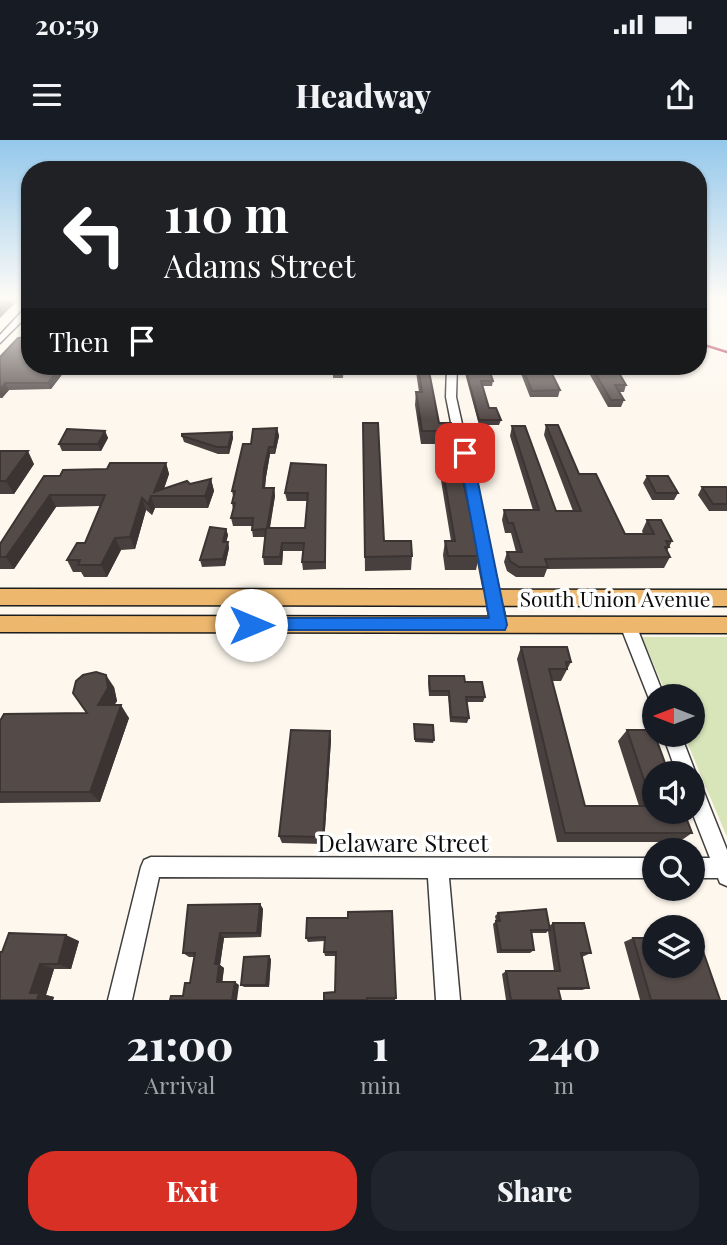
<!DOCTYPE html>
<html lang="en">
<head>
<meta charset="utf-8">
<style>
	:root { --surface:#171b24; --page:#20242c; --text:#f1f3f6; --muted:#9ea1a6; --accent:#d93025 }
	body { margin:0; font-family:"Playfair Display",serif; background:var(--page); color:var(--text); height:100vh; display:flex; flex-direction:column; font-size:26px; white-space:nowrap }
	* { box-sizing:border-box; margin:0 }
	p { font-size:23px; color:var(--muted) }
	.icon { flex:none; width:38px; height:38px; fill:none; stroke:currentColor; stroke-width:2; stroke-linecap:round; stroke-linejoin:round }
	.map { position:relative; height:860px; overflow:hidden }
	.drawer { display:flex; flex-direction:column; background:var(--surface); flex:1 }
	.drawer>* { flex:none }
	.hud { position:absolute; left:21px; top:21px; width:686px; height:214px; border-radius:28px; box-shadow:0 2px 5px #0004; background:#202124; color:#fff; overflow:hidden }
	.needle { width:46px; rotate:270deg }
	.buttons { position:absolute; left:642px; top:544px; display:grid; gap:14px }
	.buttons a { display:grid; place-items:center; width:63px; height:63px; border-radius:50%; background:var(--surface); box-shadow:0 2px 5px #0004; font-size:35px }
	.pin { position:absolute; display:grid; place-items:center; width:60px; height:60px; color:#fff; margin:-30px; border-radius:14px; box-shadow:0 4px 10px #0006 }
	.me { position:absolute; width:77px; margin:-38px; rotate:90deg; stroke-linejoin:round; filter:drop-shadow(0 0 5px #0008) }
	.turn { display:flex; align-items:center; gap:24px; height:147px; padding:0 28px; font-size:32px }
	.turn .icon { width:91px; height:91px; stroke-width:2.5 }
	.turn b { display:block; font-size:49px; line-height:60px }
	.then { display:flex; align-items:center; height:66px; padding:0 28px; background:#0003; gap:14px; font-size:26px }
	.eta { display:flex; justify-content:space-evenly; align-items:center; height:119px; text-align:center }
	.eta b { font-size:42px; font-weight:800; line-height:49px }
	.button { display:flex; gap:14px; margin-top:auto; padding:14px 28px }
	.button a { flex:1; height:80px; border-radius:28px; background:var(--accent); color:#fff; font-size:28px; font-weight:800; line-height:80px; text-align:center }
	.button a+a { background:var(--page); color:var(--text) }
	.status { display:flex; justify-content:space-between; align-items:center; height:49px; padding:0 35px; background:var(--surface); direction:ltr }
	.status svg { height:19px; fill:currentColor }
	header { display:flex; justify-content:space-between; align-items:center; height:91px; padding:0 28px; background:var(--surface); font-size:32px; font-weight:800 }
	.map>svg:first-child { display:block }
	.green { fill:#d8e5b9 }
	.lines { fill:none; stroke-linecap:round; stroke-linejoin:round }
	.minor-casing { stroke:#3f3f3f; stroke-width:3 }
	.major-casing { stroke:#1d1d1d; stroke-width:3 }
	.minor { fill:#fff; fill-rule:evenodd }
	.major { fill:#edb76d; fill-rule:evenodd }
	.rail { stroke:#b0304d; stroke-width:2.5 }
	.wall { fill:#48403f }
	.shaded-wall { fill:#3b3433 }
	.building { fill:#544b49; stroke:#3b3433; stroke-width:2 }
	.route { fill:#1a73e8; stroke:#114b97; stroke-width:2 }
	.labels { text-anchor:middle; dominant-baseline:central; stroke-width:7; stroke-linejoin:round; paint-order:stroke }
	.street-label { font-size:21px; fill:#0c0c0c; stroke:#fff }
	.near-street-label { font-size:24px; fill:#0c0c0c; stroke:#fff }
</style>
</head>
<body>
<div class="status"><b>20:59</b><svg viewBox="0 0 49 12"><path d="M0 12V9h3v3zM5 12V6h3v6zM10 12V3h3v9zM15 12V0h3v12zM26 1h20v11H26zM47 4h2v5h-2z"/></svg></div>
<header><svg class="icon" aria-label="menu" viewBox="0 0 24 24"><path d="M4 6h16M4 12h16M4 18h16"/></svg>Headway<svg class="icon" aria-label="share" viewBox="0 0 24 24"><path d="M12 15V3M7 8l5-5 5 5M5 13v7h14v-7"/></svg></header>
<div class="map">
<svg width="727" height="860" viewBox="0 0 727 860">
	<rect width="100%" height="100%" fill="#fdf7ed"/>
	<path class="green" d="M642,497h85v200l-43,-102h9v-39h-26z"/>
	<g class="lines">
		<g class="minor-casing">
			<path id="minor" d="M27,166h3v7l-30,30v-8z
				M447,226h10l-1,31 51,228 -3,4 -5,2 -5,-2 -3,-4 -45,-228z
				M628,479l5,2 3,4 28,71h-10v7l-4,-2 -2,-5 -28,-71 3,-4z
				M663,595h18l15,39 -2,6 6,2 27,68v36l-7,-3 -2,-5h-25v-20h17l-18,-46 1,-38h-16z
				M151,717l503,1v20h-205l11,122h-24l-8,-122 -269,-1 -27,123h-24l33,-133 3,-7z"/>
		</g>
		<g class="major-casing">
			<path id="major" d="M0,449l727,1v16l-727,-1z
				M0,476l727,1v16l-727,-1z"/>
		</g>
		<use href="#minor" class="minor"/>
		<use href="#major" class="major"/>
		<path class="rail" d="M698,203l29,9"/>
	</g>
	<path class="wall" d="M30,184v42h50l-4,6h-12l-13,17 -42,1 -7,8h-2v-41l29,-20z
		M333,226h11l-1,12h-10z
		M416,226h12l11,57 40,133 -3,14h-31l-2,-15 2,-14h6l-16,-97h-14l-6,-39 1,-13h3l-3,-20z
		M463,226h25l5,15 -1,5h-10l7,22 12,12 -2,5h-20z
		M518,226h30l12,24 -2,7h-28z
		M585,226h34l-1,5 8,14 -2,7h-5l5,8 -3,7h-13z
		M363,283l21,118 28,15 -1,14 -46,1z
		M546,285l33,49 46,60h18l-1,-3 5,-11 25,21 -5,10 3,6 -6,11 -117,1 -3,8h-28l-9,-6 -3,-9 3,-10h9l-5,-19h-6l-3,-13 2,-10h29l-23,-74 2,-10 44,85h17l-29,-76z
		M277,288l2,8 -4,18h-5l-4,23 -1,11h9l1,8 -5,32h35l2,-27h-20l-2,-8 41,-28v104l-23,1 -1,-8 1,-11h-20l-1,14h-18l-1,-8 2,-20h-12l-1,-7v-4h-19l-2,-8 2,-8 -1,-7 1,-7 -1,-5 19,-47z
		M105,291l3,7 -7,13h-39l-3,-7z
		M232,292l1,6 -4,16h-11l-34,-12 -2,-6z
		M0,311l34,13 -20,30h-14z
		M166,323l3,11 -5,15 47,-10 3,12 -6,17h-53l-3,7 -6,-5 -11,39 -14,1 -14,27h-23l-3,-5h-8l-6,-12 18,-17 15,-37 -44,1 -42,62h-14v-25l60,-68z
		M647,336l31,17 -4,7h-22l-9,-17z
		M702,347l25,2v22h-18l-11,-16z
		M226,389l2,6 -2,7h2l1,6 -4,18 -23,1 -2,-7z
		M521,507l50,15 -10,19h-9l33,125h54l-21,-65 9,-11 65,103 -13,9h-122l-40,-183z
		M429,536l36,6 20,15 -2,5h-16l2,16 -2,5 -17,-1 -2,-26h-19l-1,-14z
		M114,547l3,14 -3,4 15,13 -29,84 -100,1v-82l87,-8z
		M414,584l20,16 -1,3 -18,-1z
		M330,591l1,9 -7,104 -42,-1 -3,-7z
		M260,764l3,5 -2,28 -37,1 -4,27 4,3 -2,14 17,3 -56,11 7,-13 4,-26h-5l-6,-4z
		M498,773l51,13 4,-3 38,30 -9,4 7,31 -7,2h-23l2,10h-55l-4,-26 4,-3h48l-6,-40 -2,2h-15l3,17 -4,3h-33l-4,-29 3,-3 -1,-5z
		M307,778l89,80 -1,2h-71l11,-8 1,-36h-11l-1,-4v-11l-16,1 -2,-4z
		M633,798l19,20 68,42h-80l-16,-58z
		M79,801l-8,28h-17l-8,26 8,2 -1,3h-53l2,-48z
		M271,819l-2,28h-25l-3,-2z"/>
	<path class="shaded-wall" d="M12,158h8l-20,20v-8z
		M62,226l2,6 -13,17 -3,-6z
		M74,226h6l-4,6z
		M5,243l4,7 -7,8 -2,-4v-4z
		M277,288l2,8 -4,18 -1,-7z
		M105,291l3,7 -7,13 -3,-7z
		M232,292l1,6 -4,16 -1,-7z
		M269,307l1,7 -4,23 -2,19 -1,-8 1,-19z
		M28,311l6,13 -20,30 -8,-13z
		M166,323l3,11 -8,22 -7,-4z
		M211,339l3,12 -6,17 -3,-12z
		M274,348l1,8 -7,40 -1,-8z
		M50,355l6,12 -42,62 -8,-12z
		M151,356l4,12 -3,7 -4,-11z
		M142,358l4,12 -11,39 -5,-12z
		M226,389l2,6 -3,13 -2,-6z
		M115,398l6,12 -14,27 -6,-12z
		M228,402l1,6 -4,18 -2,-7z
		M282,403l1,8 -1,14 -2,-8z
		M106,535l8,12 3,14 -10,16 -9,-12z
		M121,565l8,13 -29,84 -10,-10z
		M330,591l1,9 -7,104 -1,-7z
		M260,764l3,5 -2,28 -4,-4z
		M220,793l4,5 -4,27 4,3 -2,17 -5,-3 -2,-18z
		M66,795l13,6 -8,28 -13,-5z
		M269,816l2,3 -2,28 -3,-2z
		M40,824l14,5 -8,26 8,2 -1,3h-16l-7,-7z
		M235,842l4,3 -2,15h-5z"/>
	<path class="building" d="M0,158h12l-12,12z
		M30,184v42h31l-13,17h-43l-5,7v-33l18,-19 11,-1 -1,-10z
		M333,226h11l-1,5 -10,1z
		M418,226h10l11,57h12l28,133h-31l-3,-15h10l-19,-110h-14l-6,-39h6z
		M465,226h23l5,15h-12l8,27h7l5,12h-22z
		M522,226h26l12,24 -28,1z
		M591,226h28h-4l11,19h-11l9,15h-13z
		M363,283h15l6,118h27l1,15 -47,1z
		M546,285h12l21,49h17l29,60h29l-7,-14h14l11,21h-6l3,6h-4l5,10 -125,2 3,8h-29l-9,-6 -3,-9h15l-9,-29h-5l-4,-13h35l-27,-84h13l31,85h25z
		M277,288l-3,19h-5l-5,22 -1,19h11l-7,40h38l3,-35h-23l6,-30 35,2 -1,97h-23l2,-19h-22l-2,14h-17l3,-28 -14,1 1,-12h-22l4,-15h-3l3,-12h-3l11,-47h8l2,-15z
		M67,289l38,2 -7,13h-39z
		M232,292l-4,15h-11l-35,-11v-2z
		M0,311h28l-22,30h-6z
		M110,323h56l-12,29 33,-11 3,3 21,-5 -6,17h-54l-3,8 -6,-6 -12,39 -15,1 -14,27h-23l2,-5h-13l10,-17h8l20,-48h-55l-44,62h-6v-13l44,-68h16l3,-6 44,-1z
		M647,336h21l10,17h-22z
		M702,347h24l1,2v15h-14z
		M210,387l16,2 -3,13h5l-5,17 -23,1z
		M521,507h46l4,15h-5l1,7h-18l36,137h68l-26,-76h26l16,44h-15v38h30l8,21h-127z
		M96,532l10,3 2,13 -10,17h23l-31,87h-90v-71l4,-7 83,-1 -14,-20 3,-12 7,-6z
		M429,536h35l1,6h17l3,15h-19l3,21 -18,-1 -2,-26h-19z
		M414,584l19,1 1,15 -19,-1z
		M291,590l39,1 -7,106 -44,-1z
		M260,764l-3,29h-37l-5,31h4l-2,18h18l-3,18h-62l1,-4h12l2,-13h5l5,-30h-12l5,-48z
		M546,769l4,21h-19l3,20h-33l-5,-29h4l-2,-8z
		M392,771l4,87h-29v2h-43v-7l11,-1 1,-40h-12l1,-15 -19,1 1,-20h41v-6z
		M553,783h31l7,30h-10l8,35h-31l3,12h-50l-5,-29h54z
		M9,793l57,2 -8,29h-18l-10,29h9l-2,7h-37v-48h2z
		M693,797h5l22,63h-69l-18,-62h13l6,20h2v8h39z
		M269,816l-3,29h-25l3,-28z"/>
	<linearGradient id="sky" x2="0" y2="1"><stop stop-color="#94c8eb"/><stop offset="0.57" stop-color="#fefbf7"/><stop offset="1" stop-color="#fefbf7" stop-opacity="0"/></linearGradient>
	<rect width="727" height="279" fill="url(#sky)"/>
	<path class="route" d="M465,310l7,3 35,172 -2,5h-260l-3,-5 9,-7h238l-30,-165z"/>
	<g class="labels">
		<g class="street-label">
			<text x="615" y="458">South Union Avenue</text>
		</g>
		<g class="near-street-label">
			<text x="403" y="702">Delaware Street</text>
		</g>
	</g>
</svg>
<div class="buttons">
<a><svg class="needle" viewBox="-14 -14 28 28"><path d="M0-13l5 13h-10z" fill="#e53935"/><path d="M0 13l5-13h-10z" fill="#9ea1a6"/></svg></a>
<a><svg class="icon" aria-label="sound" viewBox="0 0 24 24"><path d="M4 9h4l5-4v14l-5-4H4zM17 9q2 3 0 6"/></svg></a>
<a><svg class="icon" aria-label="search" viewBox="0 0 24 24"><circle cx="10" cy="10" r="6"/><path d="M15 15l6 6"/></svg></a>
<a><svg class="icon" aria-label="layers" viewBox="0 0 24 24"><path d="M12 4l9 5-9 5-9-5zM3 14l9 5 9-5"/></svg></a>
</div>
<div class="pin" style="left:465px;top:313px;background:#d93025"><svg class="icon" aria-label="arrive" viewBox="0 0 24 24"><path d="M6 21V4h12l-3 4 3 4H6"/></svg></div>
<svg class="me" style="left:251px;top:485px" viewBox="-20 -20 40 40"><circle r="19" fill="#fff"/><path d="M0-13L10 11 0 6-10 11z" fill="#1a73e8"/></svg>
<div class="hud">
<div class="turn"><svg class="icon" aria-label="left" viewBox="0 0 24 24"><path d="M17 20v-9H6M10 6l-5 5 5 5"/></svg><div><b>110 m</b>Adams Street</div></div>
<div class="then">Then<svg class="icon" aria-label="arrive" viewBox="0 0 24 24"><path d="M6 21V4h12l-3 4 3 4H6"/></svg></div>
</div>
</div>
<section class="drawer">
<div class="eta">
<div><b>21:00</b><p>Arrival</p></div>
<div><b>1</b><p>min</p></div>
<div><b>240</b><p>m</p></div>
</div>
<div class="button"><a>Exit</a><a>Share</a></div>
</section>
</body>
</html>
